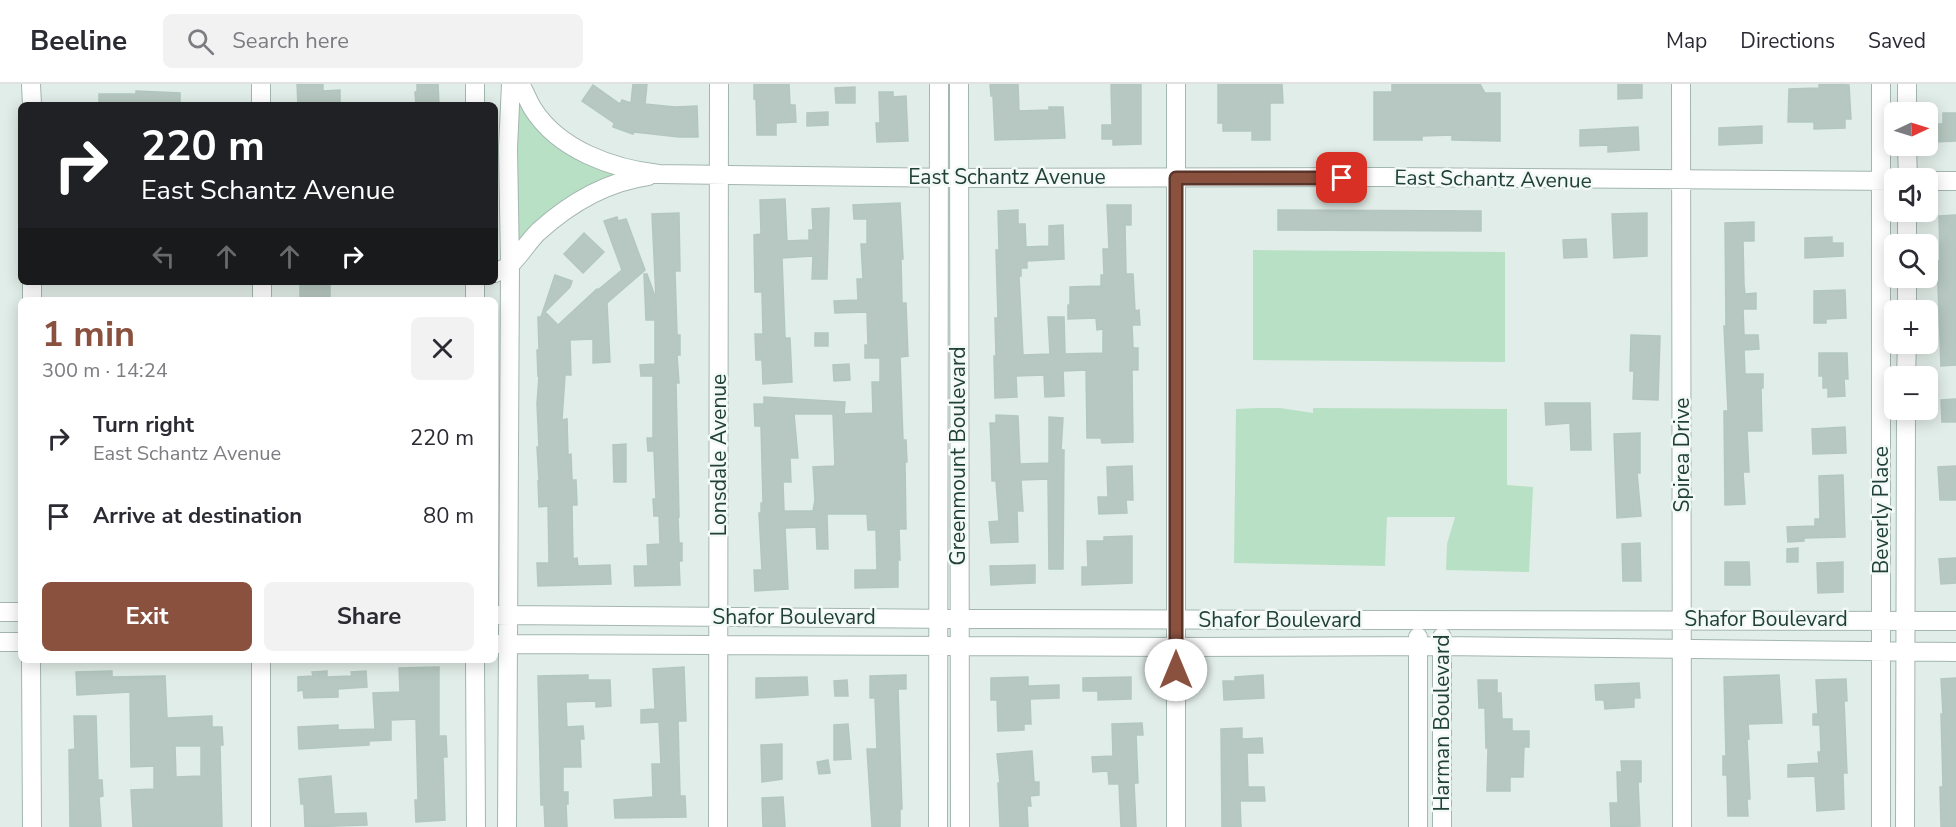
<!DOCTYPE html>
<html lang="en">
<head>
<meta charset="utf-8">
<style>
	:root { --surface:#fff; --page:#f2f2f3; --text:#2b2b33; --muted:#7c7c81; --line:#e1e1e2; --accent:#8a513f }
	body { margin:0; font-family:"Nunito Sans",sans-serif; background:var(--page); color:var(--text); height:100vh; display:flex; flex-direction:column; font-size:22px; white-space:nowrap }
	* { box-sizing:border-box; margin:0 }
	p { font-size:20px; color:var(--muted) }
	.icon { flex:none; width:33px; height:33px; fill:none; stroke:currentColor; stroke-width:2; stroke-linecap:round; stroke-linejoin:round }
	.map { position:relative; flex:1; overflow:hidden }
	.details { position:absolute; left:18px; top:213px; width:480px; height:366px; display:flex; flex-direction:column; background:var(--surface); border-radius:9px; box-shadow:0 3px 15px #0003 }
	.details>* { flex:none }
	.banner { position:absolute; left:18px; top:18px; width:480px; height:183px; border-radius:9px; box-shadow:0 3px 15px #0003; background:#202124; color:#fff; overflow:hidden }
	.needle { width:39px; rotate:86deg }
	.fabs { position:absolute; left:1884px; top:18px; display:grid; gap:12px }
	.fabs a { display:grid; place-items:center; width:54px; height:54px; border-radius:9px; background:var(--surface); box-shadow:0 3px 15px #0003; font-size:30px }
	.pin { position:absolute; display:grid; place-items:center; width:51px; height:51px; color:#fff; margin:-26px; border-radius:12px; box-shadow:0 3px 9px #0006 }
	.me { position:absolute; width:66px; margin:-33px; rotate:0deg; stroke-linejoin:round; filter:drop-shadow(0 0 4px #0008) }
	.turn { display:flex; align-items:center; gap:21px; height:126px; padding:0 24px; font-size:27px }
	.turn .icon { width:78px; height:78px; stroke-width:2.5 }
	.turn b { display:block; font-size:42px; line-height:51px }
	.lanes { display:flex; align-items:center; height:57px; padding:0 24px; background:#0003; justify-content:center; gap:30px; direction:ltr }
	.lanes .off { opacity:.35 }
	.round { display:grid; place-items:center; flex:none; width:63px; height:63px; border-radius:9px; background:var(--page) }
	.overview { display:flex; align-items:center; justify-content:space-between; height:102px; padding:0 24px }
	h1 { font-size:36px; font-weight:700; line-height:45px; color:var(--accent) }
	.button { display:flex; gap:12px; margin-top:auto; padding:12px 24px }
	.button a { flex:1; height:69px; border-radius:9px; background:var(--accent); color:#fff; font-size:24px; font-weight:700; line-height:69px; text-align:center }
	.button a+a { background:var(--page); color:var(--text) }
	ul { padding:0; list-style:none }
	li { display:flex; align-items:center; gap:18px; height:78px; padding:0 24px }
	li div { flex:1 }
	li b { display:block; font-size:22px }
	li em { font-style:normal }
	header { display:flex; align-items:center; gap:36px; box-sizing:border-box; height:84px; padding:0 30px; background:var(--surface); border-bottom:2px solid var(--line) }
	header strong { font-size:28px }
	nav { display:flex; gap:33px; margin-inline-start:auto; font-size:21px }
	.search { width:420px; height:54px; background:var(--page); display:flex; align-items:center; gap:15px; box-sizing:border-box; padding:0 21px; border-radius:9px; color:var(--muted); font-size:22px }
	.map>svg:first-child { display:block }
	.green { fill:#b8e0c4 }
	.building { fill:#b6c8c1; stroke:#b3c7c0; stroke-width:1.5; fill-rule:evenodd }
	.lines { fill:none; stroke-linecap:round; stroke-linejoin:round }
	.minor-casing { stroke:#a3b6b0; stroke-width:20 }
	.minor { stroke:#fff; stroke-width:18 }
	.route-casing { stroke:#5a3529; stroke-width:15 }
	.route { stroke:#8a513f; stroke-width:10 }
	.labels { text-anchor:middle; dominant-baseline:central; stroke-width:5; stroke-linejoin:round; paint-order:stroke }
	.street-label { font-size:21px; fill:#204038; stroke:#f2f9f6 }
</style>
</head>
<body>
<header>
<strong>Beeline</strong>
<div class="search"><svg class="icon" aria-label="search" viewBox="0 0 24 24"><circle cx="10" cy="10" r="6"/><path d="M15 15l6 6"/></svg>Search here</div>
<nav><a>Map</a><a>Directions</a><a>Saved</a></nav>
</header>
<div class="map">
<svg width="1956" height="743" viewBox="0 0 1956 743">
	<rect width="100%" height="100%" fill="#e1ede8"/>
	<path class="green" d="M510,10l35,29 87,47 -35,20 -87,74z
		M1253,166l252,2v110l-252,-2z
		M1258,324h22l33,5v-5l194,1v76l26,2 -4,85 -83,-2 1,-26 8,-27h-68l-2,49 -151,-3 2,-154z"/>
	<path class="building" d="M297,0h26v7l17,-1v13l-42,2z
		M417,0h21l1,21h-23l-1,-13h2z
		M633,0h14l-2,20 30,3 22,-1 1,31h-19l-45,-5 -1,2 -20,-7 1,-4 -32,-22 11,-16 27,19 2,-4 9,3z
		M754,0h35l1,21h5l1,17 -20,1v12h-19l-1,-36h-2z
		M990,0h28l1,27 30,-1v-3h14l2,31 -70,2 -2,-44h-2z
		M1111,0h30v60l-28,1v-6h-11v-14h10z
		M1218,0h64l1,19h-13v37h-18v-9h-29v-8h-5z
		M1392,0h88l5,9h15v48l-48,-1v-5l-30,1v4h-48v-48h18z
		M1618,0h24v14l-24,1z
		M1819,0l30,1 2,34h-6v9l-31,1v-7h-26l1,-33 30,-1z
		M855,3v16h-19l-1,-15z
		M136,7l44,2v12h-81v-11h37z
		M879,8h14v5l13,-1 2,45 -31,1 -1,-19h4z
		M828,28v13l-21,1v-13z
		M1943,29h13v28l-22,1 -1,-18h10z
		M1762,42v17l-43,2v-17z
		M1638,43l1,23 -31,2v-7l-28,1v-16z
		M785,115l2,42 22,-1v-10h4l-1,-21 17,-1 -2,71h-15l1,-23 -31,2 3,80h5l2,44 -29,2 -1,-24h-6l-1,-26h8l-1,-42h-7l-1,-57 7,-1 -1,-34z
		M900,119l3,56h-2l1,44h4l2,53 -8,1 3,83h3l1,22h-2l1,67h-7l1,31h-2v27l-43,1v-18h22l-1,-40h-8l-1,-16h-40l1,35h-11l-1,-22 -31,1 3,61 -33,2 -1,-21h8l-3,-57h2v-10h2l-2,-77h-6l-1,-22h10v-7l81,5 -1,12 29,-1 -1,-31h8v-24h-15v-13h3l-1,-33 -32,1 -1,-12 24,-1 -1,-21h6l-2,-35h6v-25h-13l-1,-14zM794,330h39l2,50 -1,2 -21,1 2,33 -2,11h-29l-1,-29h8l-1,-24h8z
		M1107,121h24v20h-6l1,49h7l2,37 4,-1 1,15h-8l1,23h5v22h-6l1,72 -31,1 -1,-5h-14l-1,-68 -23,1 1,25 -19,1 -1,-22 -28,1 1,21 -22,1 -1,-42h2l-1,-38h3l-2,-68h3l-1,-39 20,-1v14h7l1,23 23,-1v-20l14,-1 1,34 -37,2v7h-6v8h-2l4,79 27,-1 -2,-37h16l1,37 38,-1v-24l-6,1 -1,-12 -28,1v-14h2v-18l31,-1v-11h3l-1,-26h6z
		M1278,126l203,1v20l-203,-1z
		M679,129l1,58h-5l2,64h3v20h-3l2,28h-3l3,134h-1l1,26h3v18h-3l1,24 -45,1 -1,-20h14l-1,-21 13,-1 -1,-28h-5l-1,-17h3l-2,-48h-6l-1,-13h6v-62h-12l-1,-11 15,-1v-44h-9l-2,-46h3l9,25 -4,-85z
		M1647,129v43l-33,2 -2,-44z
		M1956,131v150l-15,1 -4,-105h3l-1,-45z
		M617,133l1,4 8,-2 19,51 -38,33 3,59 -17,1v-24l-23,1 1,35h-6l-3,45 5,-1 1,36 3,-1 1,26h4l1,25h-5l1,54 4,-1 1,8 32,-1 1,19 -73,2 -1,-23h12l-1,-57 -9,1 -1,-26h1l-2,-34h2l-2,-43 2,-28h-1l-1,-26h2l-1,-33h3l14,-42 17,6 -2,6 -25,25 13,13 39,-36 4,2 -2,-2 23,-19 -18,-49z
		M1754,138v19h-11l1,44 1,9 11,-1v16h-13l1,26h14l1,14 -15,1 1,24h18v14h-2l1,43h-15l2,41h-6l2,32 -20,1 -1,-94h4l-4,-85h2l-1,-103z
		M584,149l20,19 -21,21 -19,-19z
		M1832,153v6h11v13l-38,2v-20z
		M1586,155l1,18 -23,1 -1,-18z
		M330,200v16h-30v-15z
		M1845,206l1,28 -20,1v4h-12v-32z
		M815,249h13v13h-13z
		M1631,251l29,1 -2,64 -25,-1 1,-28h-4z
		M1819,269h28l1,26h-4l1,17 -17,1v-9h-5v-12h-4z
		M849,280l1,16 -16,1 -1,-16z
		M1956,315v23h-14l-1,-22z
		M1545,319h45l1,47h-20l-1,-27 -24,2z
		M996,331l22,1 2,48 29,-1v-46l14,1 -2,32h3l-1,119h-14l-1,-90 -27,1 2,31h-6l1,31 -27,1 -2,-21 10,-1 -3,-40h-4l-1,-37 -1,-21h6z
		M1845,343l1,26 -33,1 -1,-25z
		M1640,349v40h-3l4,43 -24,2 -3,-84z
		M626,360v38h-12l-1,-37z
		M1132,382l1,34h-7l1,13 -28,1 -1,-17h10l-1,-30z
		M1956,382v34h-16l-2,-33z
		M1843,391l2,62 -41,1v3l-16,1 -1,-15 28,-1v-7h5l-1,-43z
		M1132,452v47l-50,2v-18h6l-1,-26h17v-4z
		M1640,459l1,38h-18l-1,-37z
		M1798,464v14h-11v-13z
		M1956,474v25l-15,1 -2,-25z
		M1725,478h24l1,23h-25z
		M1843,478v30l-25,1 -1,-30z
		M1035,481v18l-44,2 -1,-19z
		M439,583v69h7l1,21h-4l2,63 -29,2 -1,-22h3l-2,-81 -25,1v20l-22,1v4l-70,4 -1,-22 40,-2v5l37,-1 -2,-36 27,-1 -1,-24z
		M684,583l2,54h-8l2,75h5l1,21 -71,1 -1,-18 39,-3 -1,-33h9l-2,-42 -18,1v-13l14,-1 -2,-40z
		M112,587v6l53,-1 2,42 45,-2v11h10l1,18h-3l2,82h-89l-2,-37 23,-1v-23l-23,1 -1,-75 -53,3 -1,-23zM175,662h26v30l-25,1z
		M327,587v6l25,-1 -1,-4 15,-1 1,16 -29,2v8l-34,1 -1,-8 -5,1v-14l15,-1 -1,-4z
		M588,591v5h22l1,26 -15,1v-6l-30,1 1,25 16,-1 1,13h-4l1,28h-18v25h5v12h-2l1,23h-22l-1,-22h-3l-3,-129z
		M906,591v14h-8l4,120h-2v18h-28l-5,-78h10l-2,-51h-5v-22z
		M1263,591l1,23 -40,2 -1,-19h12v-4z
		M1779,591l3,48 -34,1 1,15h-2l3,60h-3l1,17h-20l-1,-41h-4v-19h3l-2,-79z
		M807,593l1,18 -52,3v-20z
		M1028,593v9l31,-1v13l-29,1 1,25h-7v6l-26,1 -1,-31h-6v-22z
		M1131,593v22l-33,1v-9h-15v-13z
		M1956,594v149h-15l-1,-40h3l-2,-73h2l-2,-35z
		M1846,595l1,22h-3l3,72h-4l1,36 -27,2 -2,-35 -27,1v-12l31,-2 -1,-11h3l-1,-27h-7v-11h5l-2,-34z
		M847,596l1,16h-13l-1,-15z
		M1478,596h19v13h4l1,26h10v12h17v16h-5l-1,30h-13v14h-23l1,-43h-2l-1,-40h-6z
		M1639,599l1,15h-6v9l-29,2 -1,-9h-8l-1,-15z
		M74,632h22l2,64h4l1,16 -4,1 2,30h-31l-1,-77 6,-1z
		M1142,639l1,12h-7l2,48h-4l2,44h-15l-2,-43h-10l-1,-13 -15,1 -1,-15 21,-1 -1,-32z
		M848,640l3,35 -17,1v-35z
		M1242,644v11l20,-1 1,15h-16l1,34h16l1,14h-25l1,26h-19l-1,-98z
		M782,660v35l-20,3 -1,-37z
		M1032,667l2,31h5v13l-9,1 1,10h-4l1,21h-28l-2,-44h2l-3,-29z
		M828,676l2,13 -11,1 -2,-12z
		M1621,677h20v21h-3l2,44 -29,1 -1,-24h8l-1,-31h5z
		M331,692l3,38 32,-1 1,12 -62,2 -1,-23h-3l-2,-25z
		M783,713l2,30h-22l-1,-29z"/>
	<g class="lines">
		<g class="minor-casing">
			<path id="minor" d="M31,0l1,21
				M261,0v21
				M520,0c5,8 8,17 13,25 26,41 80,60 126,65l299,4 425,-1 511,4
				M959,0l1,743
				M1176,0v743
				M1681,0l1,743
				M1907,0v28
				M475,21v-21
				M1907,62l1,32
				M1928,97h28
				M1907,160v-32
				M495,189c5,-3 12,-5 16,-9 10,-10 17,-22 27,-32 32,-29 67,-50 110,-56
				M32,198v18
				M262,198v18
				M475,198v18
				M1907,226v-32
				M1906,292l1,-32
				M0,528h21
				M495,531l463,4 998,2
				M1418,553v190
				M0,558h21
				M495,560l682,3 265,-1 514,6
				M31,576l1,167
				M261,576v167
				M475,576l1,167
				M507,743l3,-563 -2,-116 3,-64
				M718,743l1,-743
				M938,743l1,-743
				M1442,743v-190
				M1881,743v-743
				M1905,743l1,-417"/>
		</g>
		<use href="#minor" class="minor"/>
	</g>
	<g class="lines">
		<g class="route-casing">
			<path id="route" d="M1176,586v-492h166"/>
		</g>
		<use href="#route" class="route"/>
	</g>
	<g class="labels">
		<g class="street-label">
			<text x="1007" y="93">East Schantz Avenue</text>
			<text transform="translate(1493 95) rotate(1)">East Schantz Avenue</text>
			<text transform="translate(719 371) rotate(-90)">Lonsdale Avenue</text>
			<text transform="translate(1682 371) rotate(-90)">Spirea Drive</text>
			<text transform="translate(958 372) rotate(-90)">Greenmount Boulevard</text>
			<text transform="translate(1881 426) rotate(-90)">Beverly Place</text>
			<text x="794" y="533">Shafor Boulevard</text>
			<text x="1766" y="535">Shafor Boulevard</text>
			<text x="1280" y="536">Shafor Boulevard</text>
			<text transform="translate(1442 639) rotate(-90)">Harman Boulevard</text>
		</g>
	</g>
</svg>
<div class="fabs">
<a><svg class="needle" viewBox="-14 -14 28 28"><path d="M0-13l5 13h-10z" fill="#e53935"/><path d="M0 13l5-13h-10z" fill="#7c7c81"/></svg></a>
<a><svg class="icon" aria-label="sound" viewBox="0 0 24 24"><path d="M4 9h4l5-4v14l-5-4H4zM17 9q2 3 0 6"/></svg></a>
<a><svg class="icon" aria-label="search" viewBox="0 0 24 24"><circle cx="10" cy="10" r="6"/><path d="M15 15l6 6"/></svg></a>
<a>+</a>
<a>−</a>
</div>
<div class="pin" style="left:1342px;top:94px;background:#d93025"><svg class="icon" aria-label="arrive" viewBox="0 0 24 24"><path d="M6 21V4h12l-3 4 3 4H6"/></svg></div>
<svg class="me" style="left:1176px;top:586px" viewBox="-20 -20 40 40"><circle r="19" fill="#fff"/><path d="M0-13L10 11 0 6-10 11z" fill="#8a513f"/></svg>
<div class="banner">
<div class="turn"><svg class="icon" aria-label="right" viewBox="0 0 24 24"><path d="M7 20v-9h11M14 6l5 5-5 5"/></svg><div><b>220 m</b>East Schantz Avenue</div></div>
<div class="lanes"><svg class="icon off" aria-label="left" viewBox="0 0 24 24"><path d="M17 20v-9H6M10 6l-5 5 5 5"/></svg><svg class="icon off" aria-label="ahead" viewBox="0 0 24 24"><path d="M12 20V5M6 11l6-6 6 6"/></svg><svg class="icon off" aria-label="ahead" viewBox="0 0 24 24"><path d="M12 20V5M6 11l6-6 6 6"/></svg><svg class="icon" aria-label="right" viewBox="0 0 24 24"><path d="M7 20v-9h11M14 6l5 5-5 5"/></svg></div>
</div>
<section class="details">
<div class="overview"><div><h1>1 min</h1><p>300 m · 14:24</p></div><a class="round"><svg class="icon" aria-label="close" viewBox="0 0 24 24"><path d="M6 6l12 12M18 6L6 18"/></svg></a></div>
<ul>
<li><svg class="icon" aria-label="right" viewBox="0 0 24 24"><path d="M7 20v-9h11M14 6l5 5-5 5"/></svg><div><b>Turn right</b><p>East Schantz Avenue</p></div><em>220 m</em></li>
<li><svg class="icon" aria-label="arrive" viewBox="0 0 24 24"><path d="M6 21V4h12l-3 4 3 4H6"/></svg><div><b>Arrive at destination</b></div><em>80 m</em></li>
</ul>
<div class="button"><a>Exit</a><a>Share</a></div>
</section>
</div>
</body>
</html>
